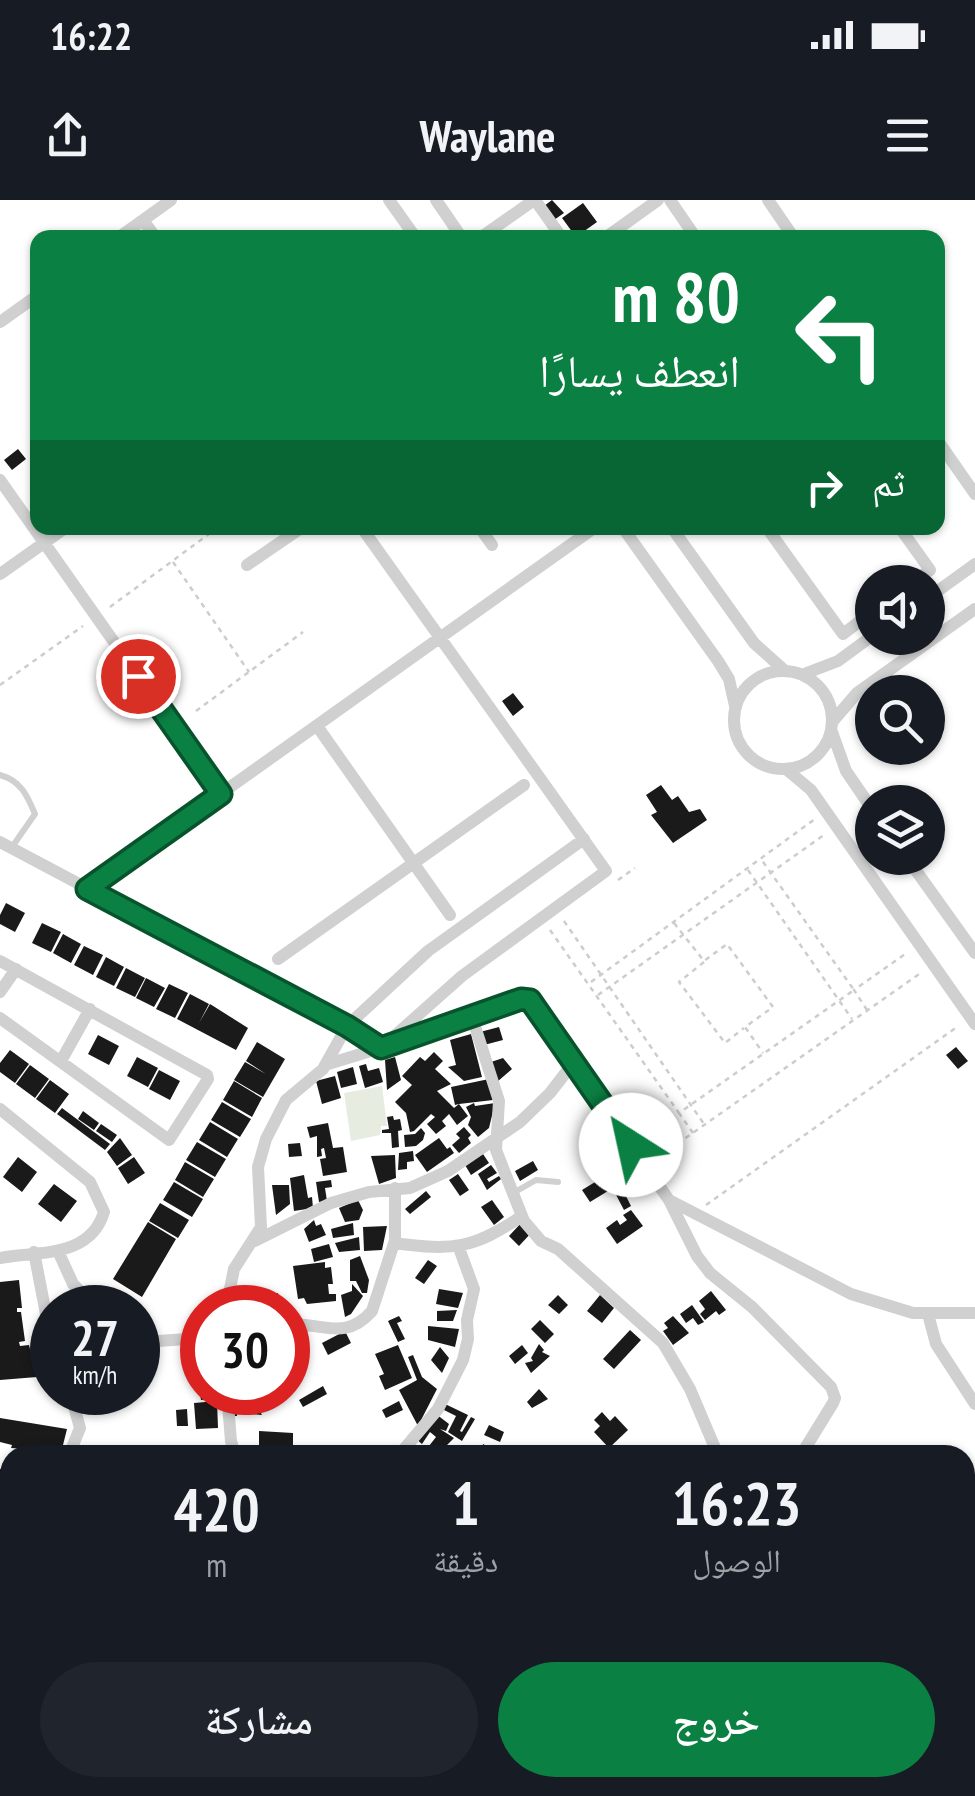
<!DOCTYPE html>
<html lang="ar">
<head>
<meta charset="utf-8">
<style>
	:root { --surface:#171b24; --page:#20242c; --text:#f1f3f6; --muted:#9ea1a6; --accent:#0b8043 }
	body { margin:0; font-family:"PT Sans Narrow","Noto Naskh Arabic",sans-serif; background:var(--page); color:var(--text); direction:rtl; height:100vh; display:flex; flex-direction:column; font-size:38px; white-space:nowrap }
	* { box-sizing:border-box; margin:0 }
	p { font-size:32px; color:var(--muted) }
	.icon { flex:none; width:55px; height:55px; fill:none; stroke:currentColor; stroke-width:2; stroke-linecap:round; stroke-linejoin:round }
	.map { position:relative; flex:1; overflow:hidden; direction:ltr }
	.details { position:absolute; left:0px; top:1245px; width:975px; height:352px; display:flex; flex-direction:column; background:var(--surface); border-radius:30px 30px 0 0; box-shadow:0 2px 8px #0004; direction:rtl }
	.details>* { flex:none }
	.top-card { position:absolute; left:30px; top:30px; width:915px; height:305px; border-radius:20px; box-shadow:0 2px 8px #0004; direction:rtl; background:#0b8043; color:#fff; overflow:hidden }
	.controls { position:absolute; left:855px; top:365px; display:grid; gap:20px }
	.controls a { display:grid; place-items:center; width:90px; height:90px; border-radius:50%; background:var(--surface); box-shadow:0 2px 8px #0004; font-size:50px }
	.speed { position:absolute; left:30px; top:1085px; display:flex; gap:20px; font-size:50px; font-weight:700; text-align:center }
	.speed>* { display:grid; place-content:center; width:130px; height:130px; border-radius:50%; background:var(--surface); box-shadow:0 2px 8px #0004; line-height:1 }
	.speed small { font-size:25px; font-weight:400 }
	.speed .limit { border:15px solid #d22; background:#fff; color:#111 }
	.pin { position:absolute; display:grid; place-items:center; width:85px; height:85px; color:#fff; margin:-42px; border:5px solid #fff; border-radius:50%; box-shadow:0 2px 10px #0007 }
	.me { position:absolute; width:110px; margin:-55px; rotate:325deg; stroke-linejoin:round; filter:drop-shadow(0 0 8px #0008) }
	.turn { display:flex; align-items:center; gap:35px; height:210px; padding:0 40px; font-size:45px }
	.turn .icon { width:130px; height:130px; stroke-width:2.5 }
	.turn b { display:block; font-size:70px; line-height:85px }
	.then { display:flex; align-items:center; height:95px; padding:0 40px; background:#0003; gap:20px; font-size:38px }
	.eta { display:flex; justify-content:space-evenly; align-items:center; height:170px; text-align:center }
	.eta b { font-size:60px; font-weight:600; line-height:70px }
	.action { display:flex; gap:20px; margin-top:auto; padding:20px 40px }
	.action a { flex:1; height:115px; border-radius:60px; background:var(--accent); color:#fff; font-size:40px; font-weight:600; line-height:115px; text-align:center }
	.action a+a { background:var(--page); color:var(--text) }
	.status { display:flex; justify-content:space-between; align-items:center; height:70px; padding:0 50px; background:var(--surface); direction:ltr }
	.status svg { height:28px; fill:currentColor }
	header { display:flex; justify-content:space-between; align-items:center; height:130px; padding:0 40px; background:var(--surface); font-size:45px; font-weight:600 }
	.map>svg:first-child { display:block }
	.park { fill:#e6ecdf }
	.building { fill:#1a1a1a }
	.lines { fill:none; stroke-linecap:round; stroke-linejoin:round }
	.path { stroke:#cdcdcd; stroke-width:2.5; stroke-dasharray:5 5; stroke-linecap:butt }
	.service { stroke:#d0d0d0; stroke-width:6 }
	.minor { stroke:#d0d0d0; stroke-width:12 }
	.tertiary { stroke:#d0d0d0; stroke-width:15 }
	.route-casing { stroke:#07532c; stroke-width:25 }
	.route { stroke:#0b8043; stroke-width:18 }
</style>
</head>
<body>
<div class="status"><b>16:22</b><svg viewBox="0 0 49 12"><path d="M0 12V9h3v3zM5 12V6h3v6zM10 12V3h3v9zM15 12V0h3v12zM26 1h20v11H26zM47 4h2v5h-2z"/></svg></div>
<header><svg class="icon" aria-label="menu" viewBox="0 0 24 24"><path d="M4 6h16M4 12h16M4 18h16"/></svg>Waylane<svg class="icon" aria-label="share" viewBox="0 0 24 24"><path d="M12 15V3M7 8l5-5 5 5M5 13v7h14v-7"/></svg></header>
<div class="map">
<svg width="975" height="1596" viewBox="0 0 975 1596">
	<rect width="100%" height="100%" fill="#fff"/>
	<path class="park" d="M382,886l5,40h-6l-1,9 -29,6 -7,-48z"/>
	<path class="building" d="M552,0l12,13 -10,7 -10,-14z
		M583,3l14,19 -21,15 -14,-19z
		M18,249l8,10 -14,11 -8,-10z
		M513,493l11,14 -11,9 -11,-15z
		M661,585l11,15 6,-4 11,16 11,-3 7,11 -34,23 -22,-28 6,-3 -11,-17z
		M6,703l19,10 -10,19 -15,-8v-9z
		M42,723l19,9 -10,20 -19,-9z
		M63,734l18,10 -10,19 -18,-10z
		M84,746l19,9 -10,20 -19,-10z
		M106,757l18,10 -10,19 -18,-9z
		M126,768l19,10 -10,19 -19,-9z
		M146,778l19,10 -11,19 -18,-9z
		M169,784l19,9 -13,25 -19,-9z
		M190,794l19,10 -10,19 11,-19 38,24 -12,22 -59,-31z
		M499,827l4,13 -19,5 -4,-13z
		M471,834l11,43 -18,4 -16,-14 8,-2 -6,-25z
		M98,835l21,11 -10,19 -21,-11z
		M257,842l28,17 -22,38 -29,-17 11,-18 21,12 -20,-13z
		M956,847l12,14 -10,8 -12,-14z
		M10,850l19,14 -14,19 -15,-11v-9z
		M434,852l9,9 -8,8 16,15 -14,7 17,17 5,-4 -4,1 -4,-18 38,-8 4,21 -34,4 9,12 -11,9 -8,-11 -7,7 4,5 -10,8 -9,-10 8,-7 -4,-3 -17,17 -4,1 -4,-19 -11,-11 17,-17 -10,-9 18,-19 5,4z
		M137,857l21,11 -10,19 -21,-11z
		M395,857l6,23 -14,10 -2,-30z
		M503,858l9,11 -15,13 -6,-20z
		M366,864l2,7 11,-3 4,14 -18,6 -6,-22z
		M30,865l19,14 -14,19 -19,-14z
		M353,867l4,17 -16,4 -4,-16z
		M159,870l21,11 -10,19 -21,-11z
		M335,876l6,22 -19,6 -6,-23z
		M50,880l19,14 -14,19 -19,-14z
		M234,881l28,17 -10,19 -29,-17z
		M222,902l29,17 -11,18 -29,-17z
		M474,903l1,3 20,-3 -6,25 -11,9 -10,-12 3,-8 -5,-10z
		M62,908l48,36 -5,6 -48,-36z
		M83,911l16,12 -5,7 -16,-11z
		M393,916l1,4 6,-1 2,11 -4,1 1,16 -7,1 -1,-15h-9v-3l7,-1 -2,-12z
		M210,922l28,17 -11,18 -28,-17z
		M328,923l5,25 10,-1 4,25 -24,4 -3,-17 6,-1 -2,-10 -3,1 1,7 -5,1v-21l-7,2 -3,-11z
		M101,924l16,11 -5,7 -16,-11z
		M464,927l7,8 -3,3 3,5 -12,10 -7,-8 8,-7 -4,-4z
		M421,928l4,5 -2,7 -7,6 -11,1 -1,-12 11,-1z
		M120,938l12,17 -15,11 -10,-14z
		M439,938l8,11 3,-2 4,6 -27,19 -12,-17z
		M197,942l29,17 -11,18 -29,-17z
		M300,943l2,13 -13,1 -1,-13z
		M413,951l1,10 -7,1v7l-9,1 1,-17z
		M483,954l6,9 -18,12 -6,-10z
		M395,955l1,23 -17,6 -8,-28z
		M18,957l19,15 -15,20 -19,-15z
		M134,957l11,16 -17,11 -10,-16z
		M533,961l5,9 -18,11 -5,-10z
		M185,962l29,17 -11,18 -28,-17z
		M491,965l6,8 -10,6 2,3 10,-6 2,3 -14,11 -9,-16z
		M458,974l11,16 -9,6 -11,-16z
		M304,975l4,23 4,-1 1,11 -19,3 -4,-33z
		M600,979l8,12 -18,11 -8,-12z
		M331,980l1,7 -7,1 2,13 -8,1 -3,-20z
		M174,982l29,17 -11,18 -29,-17z
		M54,984l23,17 -16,21 -23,-18z
		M272,985h17l1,19 -14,11z
		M622,988l9,18 -7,4 -10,-19z
		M426,991l5,6 -21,17 -5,-5z
		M358,1000l5,10 -4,10 -14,2 -6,-14z
		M492,1000l12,17 -10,8 -13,-18z
		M160,1003l29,17 -11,18 -29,-17z
		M631,1010l12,16 -26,18 -11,-16 11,-8 3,5 7,-5 -4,-5z
		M314,1020l2,6 5,-2 5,11 -17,7 -5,-13z
		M148,1022l28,17 -34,58 -29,-18z
		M522,1022l10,10 -13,14 -10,-10z
		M353,1023l1,12 -21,3 -2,-9z
		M387,1026l-5,24 -18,1 -1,-24z
		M359,1037l1,13 -21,2 -4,-9z
		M329,1044l4,13 -19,5 -3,-13z
		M360,1056l9,24 -2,13h-5l-6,-12h-6v-21z
		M428,1060l9,6 -13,18 -9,-6z
		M325,1062v6l6,-1 2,17h-5l1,10h7v7l-29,3 -3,-6 -6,1 -5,-33z
		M19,1080l3,28h-5v4h4l4,29 -6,1 1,4 9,-1 8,32 -37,3v-98z
		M352,1084l11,12 -12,18 -6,3 -4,-22 11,-4z
		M439,1089l24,4 -5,15 -22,-4z
		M711,1091l15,19 -7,5 -3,-4 -11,9 -5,-6 5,-5 -6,-8z
		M278,1093l1,6 -4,1 5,8 -25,-1v-5h-9v-6l16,2z
		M558,1095l10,10 -9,9 -11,-9z
		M600,1095l14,13 -12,15 -15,-12z
		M692,1105l12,17 -6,3 -5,-7 -7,5 -6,-9z
		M457,1110l-4,11h-16v-10z
		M399,1116l3,5 -5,2 8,16 -7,3 -10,-21z
		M673,1116l16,17 -16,12 -10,-14 5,-3 -4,-5z
		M540,1120l14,14 -9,9 -14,-14z
		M428,1126l31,3 -4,18 -27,-7z
		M630,1130l11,10 -27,29 -11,-10z
		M345,1131l6,12 -23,12 -6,-12z
		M539,1144l5,6 -2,2 8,4 -19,17 -6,-10 8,-2 -2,-3z
		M398,1145l14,33 -27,12 -6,-14 5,-2 -9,-20z
		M522,1145l6,8 -13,11 -6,-8z
		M440,1147l9,11 -7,15 -11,-13z
		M144,1148l8,28 -14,4v-30z
		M413,1155l9,22 15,12 -19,37 -19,-36 18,-10 -9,-23z
		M197,1175h5v17h14l1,6 -16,2z
		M323,1186l4,8 -24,13 -4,-7z
		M539,1189l9,10 -16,9 -5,-6z
		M228,1199l26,1 8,15 -25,-2v3h-7z
		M217,1201l1,27 -22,1 -2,-26z
		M399,1201l4,9 -17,8 -4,-8z
		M443,1203l25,12 -8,16 2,1 9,-15 4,2 -13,22 -14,-9 8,-16 -16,-8z
		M187,1209l1,17h-11l-1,-16z
		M602,1212l8,9 5,-5 13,14 -19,18 -15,-16 6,-6 -6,-6z
		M436,1214l13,10 -3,7 -6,-2 14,9 -7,7 5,4 -5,6h-12l2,-2 -8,-7 7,-9 -6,-5 -8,12 -6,-5z
		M0,1218l67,11 -6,24 -22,2 -1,-5 -27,-2 1,-3 -12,-3z
		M489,1225l15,7 -4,10 -16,-7z
		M259,1231l34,2v22h-34z
		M483,1244l20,11h-36l8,-7 6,7z
		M0,1269l10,2 -1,61 -9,-2z
		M965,1481l10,8v87l-10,-8z"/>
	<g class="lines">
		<path class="path" d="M173,362l76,110
			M110,407l107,-79
			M0,485l83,-59
			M196,511l107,-79
			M748,670l104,149
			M618,680l17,-12
			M564,721l140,203
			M674,723l30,38 23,-17 46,63 -28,20 18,26
			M550,730l129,183 175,-123 -93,-131
			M704,762l-25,20 46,61 19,-15
			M591,782l224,-163
			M598,795l226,-160
			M867,810l-13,-20 54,-38
			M693,933l-14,-20 -33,24 14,19 262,-184
			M706,1005l251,-178
			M0,1595l1,1"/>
		<path class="service" d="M0,575c21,6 27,20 35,39l-23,33
			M515,992l21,-12 22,2"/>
		<path class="minor" d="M389,0l27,38
			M436,0l26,38
			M535,0l27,38
			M670,0l26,38
			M768,0l26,38
			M143,20l13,18
			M118,38l53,-38
			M480,38l54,-38
			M605,38l53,-38
			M0,122l38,-27
			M938,241l37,53
			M0,280l221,314
			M480,328l12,17
			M623,328l95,133 11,18 6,27
			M672,328l82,115 30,27
			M767,328l76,106 29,-22
			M900,328l30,42 -17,12
			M247,365l54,-37
			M0,374l65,-46
			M928,398l47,-34
			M734 520a49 49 0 1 1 98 0a49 49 0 1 1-98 0Z
			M804,474l34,-13 34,-25
			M833,521l24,-28 118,-84
			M317,526l133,189
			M832,532l14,39 26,38
			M786,569l25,21 164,234
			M0,642l347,184 34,22 81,-72 144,-105 -244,-343
			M907,658l68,95
			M87,689l507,-361
			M278,759l246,-174
			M0,761l207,114 1,4 -39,61 -169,-122
			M0,792l16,-23
			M472,817l27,84 -3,49 7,18 21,53 17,20 17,8 105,94 27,46 28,66
			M61,861l29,-52
			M325,865l91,-28 105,-38 8,1 140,200 28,56 13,17 42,34 79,80 4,11 -2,5 -32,52
			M0,909l90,73 14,30c-14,46 -65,39 -104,46
			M669,1000l182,94 62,19h62
			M255,1041l76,-38 38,-11 41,-4 38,-17 72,-49 30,-29 24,-31
			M394,1043c59,8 79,6 128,-27
			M58,1051l15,33 23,24
			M34,1052l18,93
			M226,1108l8,-39 27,-42 -3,-60 8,-28 20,-39 37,-31 24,-43 81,-75 156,-112
			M928,1114l8,30 39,60
			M288,1125c32,-4 56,18 84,-14l23,-71v-52
			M138,1137l20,4 44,-3
			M227,1192l4,49 4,14
			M69,1255l11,-27 -10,-36
			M399,1255l39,-46 25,-49 5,-21 -1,-19 7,-31 -15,-41
			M0,1366l10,-15
			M250,1588l5,8
			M801,1588l6,8
			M630,1596l6,-8"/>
		<path class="tertiary" d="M0,1508l7,3"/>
	</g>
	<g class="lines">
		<g class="route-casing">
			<path id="route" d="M138,476l83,118 -134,95 260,137 34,22 140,-49 9,1 101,145"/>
		</g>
		<use href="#route" class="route"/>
	</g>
</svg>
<div class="controls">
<a><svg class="icon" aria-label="sound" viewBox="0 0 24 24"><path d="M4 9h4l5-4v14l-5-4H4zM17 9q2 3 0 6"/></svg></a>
<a><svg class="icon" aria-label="search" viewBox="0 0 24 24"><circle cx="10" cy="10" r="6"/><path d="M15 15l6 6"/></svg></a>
<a><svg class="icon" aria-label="layers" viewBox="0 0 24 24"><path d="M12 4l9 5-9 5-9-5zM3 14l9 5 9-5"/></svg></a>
</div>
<div class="speed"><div>27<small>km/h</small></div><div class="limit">30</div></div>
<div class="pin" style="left:138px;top:476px;background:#d93025"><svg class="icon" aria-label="arrive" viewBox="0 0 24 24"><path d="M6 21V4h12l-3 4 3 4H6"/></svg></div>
<svg class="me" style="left:631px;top:945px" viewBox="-20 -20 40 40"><circle r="19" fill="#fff"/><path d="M0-13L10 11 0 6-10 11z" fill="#0b8043"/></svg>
<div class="top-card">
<div class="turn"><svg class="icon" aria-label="left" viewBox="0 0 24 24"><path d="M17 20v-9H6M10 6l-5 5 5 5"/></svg><div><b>80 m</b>انعطف يسارًا</div></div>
<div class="then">ثم<svg class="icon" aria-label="right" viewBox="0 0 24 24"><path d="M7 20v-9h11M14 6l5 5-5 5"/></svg></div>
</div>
<section class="details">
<div class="eta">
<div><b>16:23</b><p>الوصول</p></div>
<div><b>1</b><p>دقيقة</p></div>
<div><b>420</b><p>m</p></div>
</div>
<div class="action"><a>خروج</a><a>مشاركة</a></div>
</section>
</div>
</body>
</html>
